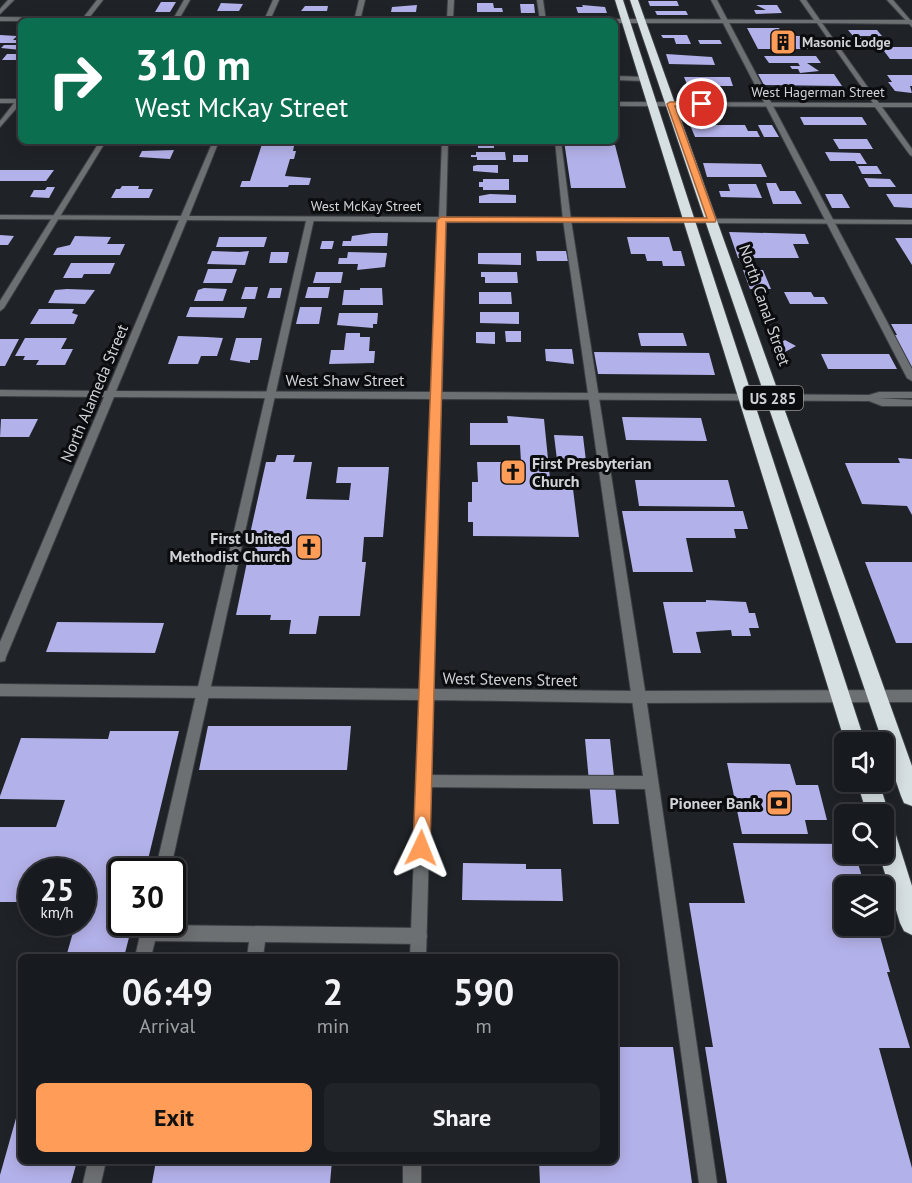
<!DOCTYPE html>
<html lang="en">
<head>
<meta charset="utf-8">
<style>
	:root { --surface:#171a1e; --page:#202327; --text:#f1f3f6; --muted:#9ea1a4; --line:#36383c; --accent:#fe9c58 }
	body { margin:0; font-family:"PT Sans",sans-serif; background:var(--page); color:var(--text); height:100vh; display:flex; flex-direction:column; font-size:22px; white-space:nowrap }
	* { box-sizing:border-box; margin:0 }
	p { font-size:20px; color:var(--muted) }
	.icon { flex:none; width:33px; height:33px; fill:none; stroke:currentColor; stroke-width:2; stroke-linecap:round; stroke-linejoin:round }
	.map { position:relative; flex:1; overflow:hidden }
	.drawer { position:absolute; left:18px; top:954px; width:600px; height:210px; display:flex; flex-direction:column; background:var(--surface); border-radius:9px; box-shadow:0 3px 15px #0003,0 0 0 2px var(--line) }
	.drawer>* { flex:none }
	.hud { position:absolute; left:18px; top:18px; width:600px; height:126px; border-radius:9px; box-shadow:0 3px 15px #0003,0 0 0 2px var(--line); background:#0b6e4f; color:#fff; overflow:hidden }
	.fabs { position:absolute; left:834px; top:732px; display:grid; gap:12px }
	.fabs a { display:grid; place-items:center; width:60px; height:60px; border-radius:9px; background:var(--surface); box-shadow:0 3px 15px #0003,0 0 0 2px var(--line); font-size:30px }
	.speed { position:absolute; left:18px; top:858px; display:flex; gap:12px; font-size:30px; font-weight:700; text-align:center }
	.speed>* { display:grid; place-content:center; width:78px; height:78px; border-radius:50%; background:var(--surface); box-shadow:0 3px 15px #0003,0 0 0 2px var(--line); line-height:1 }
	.speed small { font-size:15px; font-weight:400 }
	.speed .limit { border:3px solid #111; border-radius:9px; background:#fff; color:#111 }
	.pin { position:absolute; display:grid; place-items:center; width:51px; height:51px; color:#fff; margin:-26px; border:3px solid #fff; border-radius:50%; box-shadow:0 2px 6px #0007 }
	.me { position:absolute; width:66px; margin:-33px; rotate:2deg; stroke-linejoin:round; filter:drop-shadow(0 0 4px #0008) }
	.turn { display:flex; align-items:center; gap:21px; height:126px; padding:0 18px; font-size:27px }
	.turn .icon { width:78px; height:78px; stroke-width:2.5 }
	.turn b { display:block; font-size:42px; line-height:51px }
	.eta { display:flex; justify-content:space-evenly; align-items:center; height:102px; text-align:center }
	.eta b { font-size:36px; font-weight:700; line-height:42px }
	.action { display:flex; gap:12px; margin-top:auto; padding:12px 18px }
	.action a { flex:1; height:69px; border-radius:9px; background:var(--accent); color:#111; font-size:24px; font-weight:700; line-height:69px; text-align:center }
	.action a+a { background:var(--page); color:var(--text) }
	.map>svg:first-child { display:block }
	.building { fill:#b3b1e9 }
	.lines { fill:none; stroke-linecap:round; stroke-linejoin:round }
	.lane-casing { stroke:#3b3f44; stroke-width:2 }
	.street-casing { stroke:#3b3f44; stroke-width:2 }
	.highway-casing { stroke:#3b3f44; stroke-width:2 }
	.lane { fill:#6d7072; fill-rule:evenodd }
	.street { fill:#6d7072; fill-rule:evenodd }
	.highway { fill:#d6dfe2; fill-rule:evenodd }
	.route { fill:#fe9c58; stroke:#a56539; stroke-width:1.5 }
	.labels { text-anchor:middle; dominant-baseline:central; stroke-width:6; stroke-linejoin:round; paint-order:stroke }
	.far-poi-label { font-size:14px; font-weight:bold; fill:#d0d2d6; stroke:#0b0c0e; text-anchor:start }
	.far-street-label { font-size:14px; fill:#d0d2d6; stroke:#0b0c0e }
	.shield { fill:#0b0c0e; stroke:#95979a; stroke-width:1.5 }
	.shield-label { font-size:15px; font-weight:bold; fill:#d0d2d6 }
	.street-label { font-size:16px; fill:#d0d2d6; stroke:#0b0c0e }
	.poi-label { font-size:16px; font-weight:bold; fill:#d0d2d6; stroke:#0b0c0e; text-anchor:end }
</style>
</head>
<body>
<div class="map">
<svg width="912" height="1183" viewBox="0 0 912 1183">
	<rect width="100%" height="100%" fill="#1f2328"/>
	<path class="building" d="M648,1h29l2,5h-29z
		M161,2h15l-6,10h-15z
		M221,3l22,1 -4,7h-22z
		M477,3h16l1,5h8l1,4h-26z
		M520,4h14l1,9h-14z
		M417,5l-1,7h-25l1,-5z
		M582,5l23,2 2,6h-29l-2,-6h7z
		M756,5h21l5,8 -26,1 -2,-4h12z
		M305,6h23l-1,5h-26z
		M655,11h31l2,4h-31z
		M747,28h32l4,8h24l9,13h-58z
		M848,30h29l5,6h-29z
		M0,35l17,1 -4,4h8l-2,3h-19z
		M661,35h26l4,9h-15l-2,-6h-11z
		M857,38h31l5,6 -31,1z
		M698,40h22l2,4h-22z
		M4,45h17v5l-20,-2z
		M881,47h31v12h-22z
		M7,54h14v6h-19z
		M666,54l46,3 3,8 -46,-1z
		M764,56h52l5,7h-14l12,8 -19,2 -2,-4h-6l-2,-3h10l-2,-3h-29z
		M758,74h76l8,12 -78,-1z
		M887,75h25v11h-2l2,7 -17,-2 -7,-9h4z
		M684,77h46l3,9h-18l1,3h-27z
		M685,113h30l4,9 -30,2z
		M800,117h62l5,8h-63z
		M690,125h55l3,6h9l3,6h-65z
		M758,125h14l7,12h-15z
		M833,139h34l6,10h-34z
		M263,141h32l-2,10h3l-2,8h-4l-5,17 26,2 -2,7h-20l-1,2h-48l2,-6h8z
		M478,141h16v7h-16z
		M564,141h16l1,4h34l11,43h-55z
		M174,150l-4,9 -31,-2 3,-6z
		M476,152h29l1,8h-29v-3h-6v-2h5z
		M825,152l35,1 7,11h-10l-2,-3h-25z
		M513,155h15v7h-15z
		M703,163l58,1 6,13h-60z
		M477,165h21v8l-25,-2v-5z
		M858,166h19l5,8h-20z
		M0,170h54l-8,11h-46z
		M864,178l26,1 6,8h-27z
		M483,179h26v11h-26v-3h-4v-5h4z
		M766,183h10l4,8h15l7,13h-29z
		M728,184h28l6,14 -41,-1 -2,-6h11z
		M122,186h17l-1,3h15l-4,9h-38l5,-9h4z
		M47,187h8l-6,11 -19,-1 4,-7h11z
		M490,194l26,1v8h-37v-7z
		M825,194h17l8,14h-18z
		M886,194h26v14l-18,-1z
		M729,232l76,2 4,10h-16l6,14h-61z
		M372,233h16l-1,13h-45l1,-5h8l1,-5z
		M0,235l14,1 -6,9h-8z
		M75,236l36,1 -4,7h18l-5,11h-67l4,-7 13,-3z
		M219,237h48l-3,10h-48z
		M627,237h42l4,14h8l4,15h-22l-1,-5h-15l-2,-7h-14z
		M895,238h17v27z
		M322,241h12l-2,8h-12z
		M212,251l27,1 10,-1 -4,14 -38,-1z
		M536,251h30l2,10h-31z
		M271,252h18l-2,11h-18z
		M348,252l39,1 -2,14 -28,3 1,-6h-20l1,-6h8z
		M478,253h43v12l-43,-1z
		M71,263h44l-5,11h-26l-2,4h-19z
		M208,269h29l-5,14h-29z
		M743,270h20l8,19h-21z
		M316,272h27l-2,11h-28z
		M481,272h36l1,11h-33v-6h-4z
		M245,287h13l-3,12h-14z
		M308,287h22l-2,11h-23z
		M204,288l23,1 -4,12h-29l4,-11z
		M270,288h12l-2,10h-13z
		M360,288h22l1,17h-41l2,-15h16z
		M67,289l28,1 -10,14 -37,-1 7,-13z
		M479,292h32l1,12h-33z
		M784,292h27l3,5h10l4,7h-38z
		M190,307h57l-3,11 -58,-1z
		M300,307h22l-3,17h-23z
		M39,309h35l-2,4 6,2 -4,9h-44z
		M480,312h39v12l-39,-1z
		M339,313h39l-1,11h-4v4l-36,-3z
		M891,324h21v44l-18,-33h3z
		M505,331h16v11h-15z
		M476,332h19v12l-19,-1z
		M346,333h14v4h10l-1,14h6l-1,12 -45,1 2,-14h13z
		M638,333h45l4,13h-46z
		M178,336l29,1 16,1 -6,18h-16l-3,8h-30z
		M25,338h42l-6,11h12l-8,16h-29l3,-5h-16l2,-4h-10z
		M236,338h26l-4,22h-8v3l-20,-3z
		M0,339h19l-14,27h-5z
		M785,340l11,6 -11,6 -10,-6z
		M545,349h27l2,15 -28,-3z
		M594,352l115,1 6,22 -117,-1z
		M821,354h68l8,15h-69z
		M507,416l37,3 7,70h22l6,48 -106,-1v-14h-5v-20h4v-20h6l-1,-20h44l-1,-17h-50v-22h38z
		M622,417l79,1 6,23 -81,-1z
		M1,419h37l-9,18h-29z
		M554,435l29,1 3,25 -29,-1z
		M277,455h18l-2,7h19l-6,37 43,1 2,-17h-15l2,-16h51l-6,70h-19l-2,25h4l-6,54h-41l-3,18h-27l2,-14h-21l1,-5h-35l11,-53h16l2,-9h-11l3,-12h10l1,-7h-18l16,-72h9z
		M898,458l14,1v56l-5,-9 -45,-2 -17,-41h55z
		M635,480h93l7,27 -96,-1z
		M622,511h121l5,18h-14l2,9h-50l7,34h-60z
		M865,562h47v81h-16z
		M706,600l40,2 3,11h6l4,15h-10l2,8h-19l-1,-6 -35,2 5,21h-28l-10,-51h43z
		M57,622l107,1 -9,30 -109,-1z
		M208,726h143l-4,44h-148z
		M110,731h69l-34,141h-23v50h11l-9,35h-58l10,-35h6v-50h-50v30h-32v-75h56l9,-27 -65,-1v-3l21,-58 87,1z
		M585,739h25l9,85h-26z
		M727,763l63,1 6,21h22l9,35h-22l3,14h-66z
		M733,843l111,1v10h11l10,32h-21v40h33l13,46h-3l23,76h-31l33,120v15h-185l-22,-136h8l-24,-144h56z
		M463,863l63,1v5h35l2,32 -101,-1z
		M615,1047h58l19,136h-152l-1,-22h76z
		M20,1104l1,57h56l-6,22h-71v-8z
		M156,1161h176l-2,22h-178z"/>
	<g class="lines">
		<g class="lane-casing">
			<path id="lane" d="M8,0h6l-14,14v-5z
				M184,0h6l-12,21h-6z
				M359,0h6l-5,21h-6z
				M537,0h6l3,21h-6z
				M711,0h6l195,369v12l-5,-3z
				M887,0h6l19,22v5z
				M615,76l29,1 3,2 -3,2 -29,-1z
				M100,141h6l-102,167 -4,3v-10z
				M555,141h6l10,79 75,477 71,486h-18l-54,-394 -222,-2 -5,-1 -2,-5 2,-5 5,-1 220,1 -80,-556z
				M307,217l7,2 -144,653h-15z
				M143,922h16l-1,3 261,3 6,2 2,6 -2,6 -6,2 -154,-2 -2,15h-16l2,-15 -94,-1 -4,16h-16z
				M88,1161h18l-5,22h-18z"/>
		</g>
		<g class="street-casing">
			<path id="street" d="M97,0h6l-14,18h176l8,-18h6l-8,18 176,1 1,-19h6l-1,19h141l3,2h-597v-4l83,1z
				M800,0h6l14,20h92v4l-90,-1 57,80h33v4h-30l30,42v7l-2,-1 -35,-48 -260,-1v-4l258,1 -56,-80h-202l-3,-2 3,-2 199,1z
				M21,96v7l-21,24v-6l14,-18h-14v-4h17z
				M213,141h6l-30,75 250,1 3,-76h6l-2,76 466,3v4l-466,-2 -4,170 427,3 10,-3h33v6h-33l33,2v6h-30l-13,-5 -428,-2 -8,290 206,2 273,-1v12l-273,1 -206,-3 -7,257h-16l10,-257 -420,-4v-12l420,5 12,-290 -318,-2 -108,260 -1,4 -5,1v-20l104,-245 -104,-1v-6l107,1 72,-171 -179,-1v-4l181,1zM187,220l251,2 -6,170 -316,-1z
				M403,1161h18v22h-18z"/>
		</g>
		<g class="highway-casing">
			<path id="highway" d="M615,0h8l242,742h-20z
				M630,0h8l274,766v40l-8,-3 -3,-7z
				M857,782h22l10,32 -4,8 7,3 3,7 17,54v49l-8,-4 -4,-8 -21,-69h5v-40h-17z"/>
		</g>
		<use href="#lane" class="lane"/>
		<use href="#street" class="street"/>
		<use href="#highway" class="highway"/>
	</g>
	<path class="route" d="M670,102h32l4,2 -4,2h-27l41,114 -1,2h-269l-16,626 -3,5 -6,3 -6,-3 -2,-5 24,-628 4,-3 266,1 -40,-114z"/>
	<defs>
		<g id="building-square" transform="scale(1.35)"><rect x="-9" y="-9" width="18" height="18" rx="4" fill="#fe9c58" stroke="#0b0c0e"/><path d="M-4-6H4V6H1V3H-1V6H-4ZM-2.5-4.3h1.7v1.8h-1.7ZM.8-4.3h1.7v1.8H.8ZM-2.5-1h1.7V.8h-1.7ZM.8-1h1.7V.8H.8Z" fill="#111"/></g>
		<g id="church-square" transform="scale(1.35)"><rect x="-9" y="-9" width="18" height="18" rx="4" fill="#fe9c58" stroke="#0b0c0e"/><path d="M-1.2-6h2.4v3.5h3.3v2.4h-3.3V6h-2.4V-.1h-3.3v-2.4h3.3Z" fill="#111"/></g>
		<g id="bank-square" transform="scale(1.35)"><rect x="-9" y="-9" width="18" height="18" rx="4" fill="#fe9c58" stroke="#0b0c0e"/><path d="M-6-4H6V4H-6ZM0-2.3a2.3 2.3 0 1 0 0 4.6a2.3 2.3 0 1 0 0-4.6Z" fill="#111"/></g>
	</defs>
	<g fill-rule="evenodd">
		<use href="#building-square" x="783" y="42"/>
		<use href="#church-square" x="513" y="472"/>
		<use href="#church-square" x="309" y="547"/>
		<use href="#bank-square" x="779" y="803"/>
	</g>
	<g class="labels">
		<g class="far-poi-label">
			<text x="802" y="42">Masonic Lodge</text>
		</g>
		<g class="far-street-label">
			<text x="818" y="92">West Hagerman Street</text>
			<text x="366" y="206">West McKay Street</text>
		</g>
		<rect class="shield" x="743" y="386" width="60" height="24" rx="4.5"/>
		<g class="shield-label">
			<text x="773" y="398">US 285</text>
		</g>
		<g class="street-label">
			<text transform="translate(765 305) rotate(71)">North Canal Street</text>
			<text x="345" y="380">West Shaw Street</text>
			<text transform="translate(94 393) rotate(-67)">North Alameda Street</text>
			<text transform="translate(510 679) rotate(1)">West Stevens Street</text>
		</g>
		<g class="poi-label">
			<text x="532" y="463" text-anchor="start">First Presbyterian<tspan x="532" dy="18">Church</tspan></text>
			<text x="290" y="538">First United<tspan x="290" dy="18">Methodist Church</tspan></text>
			<text x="760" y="803">Pioneer Bank</text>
		</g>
	</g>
</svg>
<div class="fabs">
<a><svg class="icon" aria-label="sound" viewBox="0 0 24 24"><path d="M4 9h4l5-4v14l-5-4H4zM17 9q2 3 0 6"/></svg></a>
<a><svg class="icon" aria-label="search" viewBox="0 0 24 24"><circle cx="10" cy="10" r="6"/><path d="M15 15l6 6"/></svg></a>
<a><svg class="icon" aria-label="layers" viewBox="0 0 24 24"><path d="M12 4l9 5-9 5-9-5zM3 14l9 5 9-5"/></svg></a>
</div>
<div class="speed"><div>25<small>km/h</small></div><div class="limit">30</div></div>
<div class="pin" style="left:702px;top:104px;background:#d93025"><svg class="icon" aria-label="arrive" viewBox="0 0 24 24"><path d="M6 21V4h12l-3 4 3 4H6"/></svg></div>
<svg class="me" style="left:421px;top:848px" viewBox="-20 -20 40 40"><path d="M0-17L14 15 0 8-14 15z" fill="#fe9c58" stroke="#fff" stroke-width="4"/></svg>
<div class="hud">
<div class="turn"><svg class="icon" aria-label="right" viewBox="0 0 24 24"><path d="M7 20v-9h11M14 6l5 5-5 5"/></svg><div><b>310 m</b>West McKay Street</div></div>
</div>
<section class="drawer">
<div class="eta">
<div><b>06:49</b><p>Arrival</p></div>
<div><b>2</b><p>min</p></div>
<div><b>590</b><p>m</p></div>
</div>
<div class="action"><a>Exit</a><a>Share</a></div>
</section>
</div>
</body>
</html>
